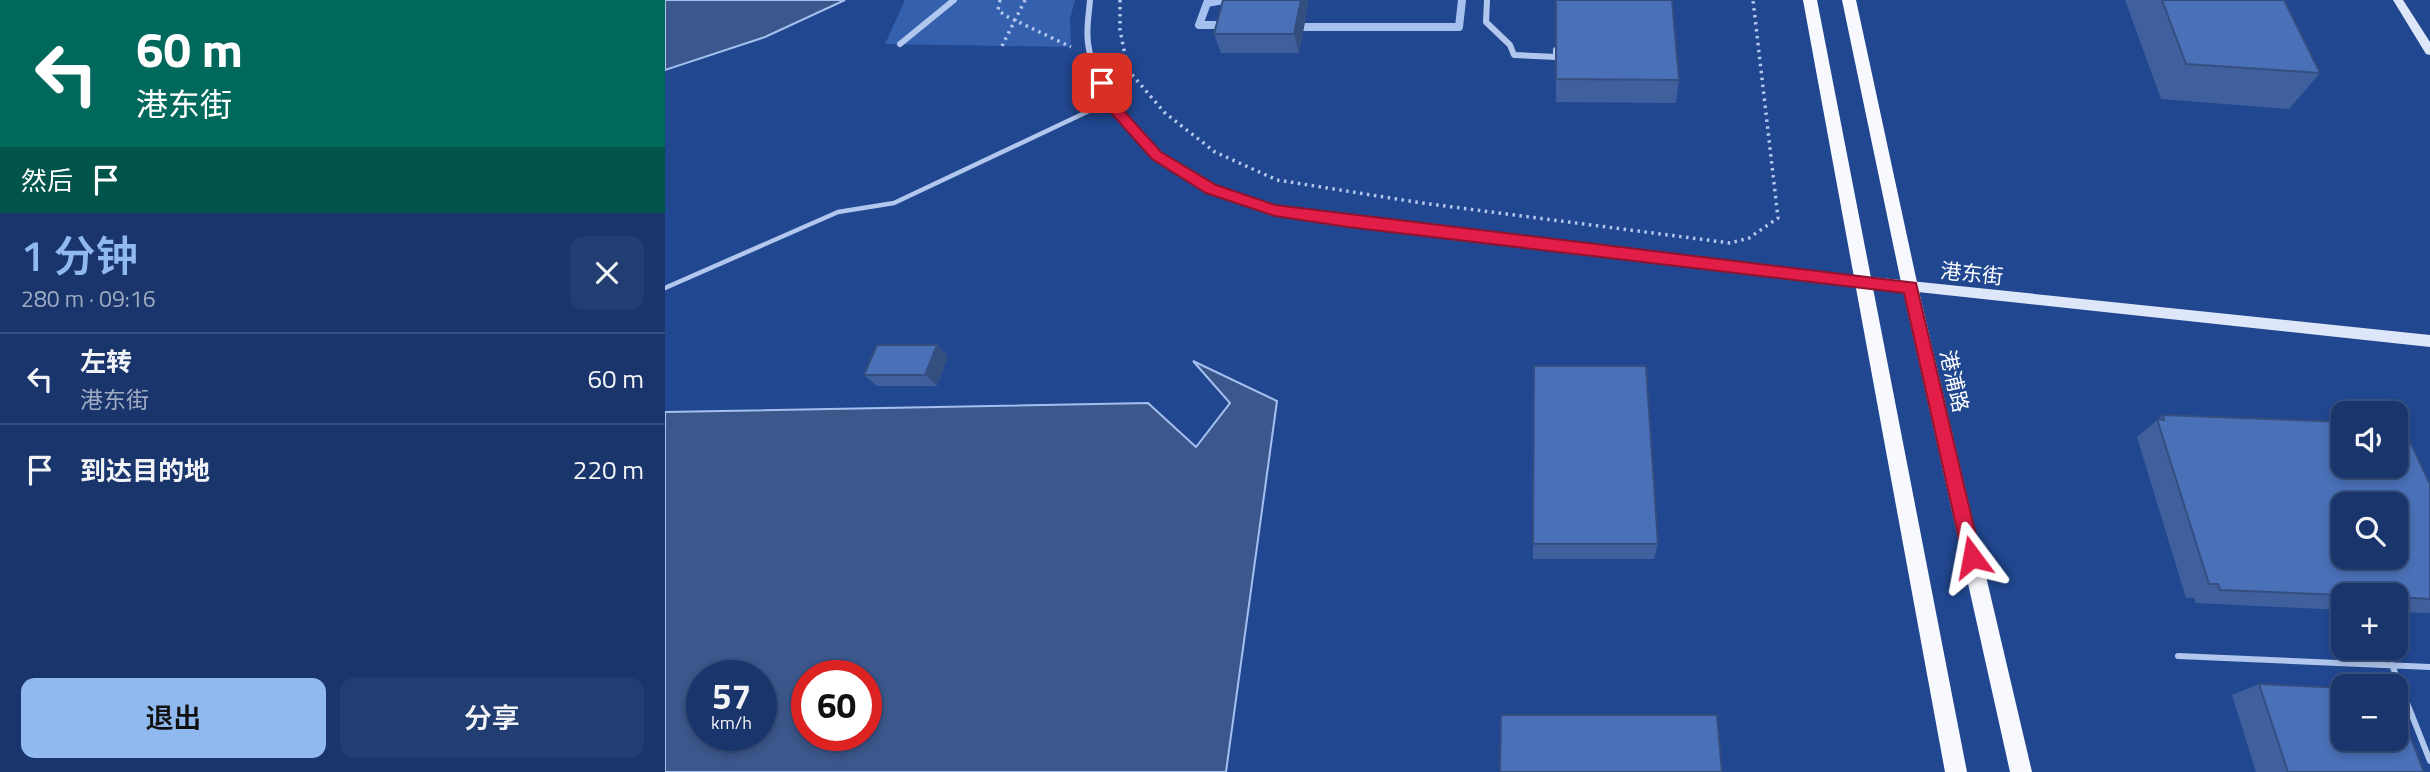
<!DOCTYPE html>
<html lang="zh">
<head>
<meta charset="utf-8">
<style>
	:root { --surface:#19356c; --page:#223d72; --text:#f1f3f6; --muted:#9fabc2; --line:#37507f; --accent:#90b9f0 }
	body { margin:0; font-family:"Titillium Web","Noto Sans SC",sans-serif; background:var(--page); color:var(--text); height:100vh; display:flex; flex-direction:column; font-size:26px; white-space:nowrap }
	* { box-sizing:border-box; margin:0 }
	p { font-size:23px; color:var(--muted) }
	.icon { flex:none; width:38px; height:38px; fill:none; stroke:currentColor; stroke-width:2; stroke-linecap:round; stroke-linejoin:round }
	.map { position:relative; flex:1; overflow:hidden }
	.details { display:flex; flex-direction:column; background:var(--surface); width:665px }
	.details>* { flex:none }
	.hud { background:#00695c; color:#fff; overflow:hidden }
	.buttons { position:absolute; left:1666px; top:401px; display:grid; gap:14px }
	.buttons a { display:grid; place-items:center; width:77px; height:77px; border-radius:14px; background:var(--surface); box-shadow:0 4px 10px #0003,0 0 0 2px var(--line); font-size:35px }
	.speed { position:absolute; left:21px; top:660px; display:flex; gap:14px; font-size:35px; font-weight:700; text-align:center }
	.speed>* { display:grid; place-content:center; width:91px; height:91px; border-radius:50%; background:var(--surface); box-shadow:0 4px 10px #0003,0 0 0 2px var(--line); line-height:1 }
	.speed small { font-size:18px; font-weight:400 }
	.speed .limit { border:10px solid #d22; background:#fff; color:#111 }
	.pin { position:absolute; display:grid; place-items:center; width:60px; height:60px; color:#fff; margin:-30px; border-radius:14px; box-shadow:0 4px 10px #0006 }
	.me { position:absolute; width:77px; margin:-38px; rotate:347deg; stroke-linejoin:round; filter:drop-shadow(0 0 5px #0008) }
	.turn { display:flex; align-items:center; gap:24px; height:147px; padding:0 21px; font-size:32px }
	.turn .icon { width:91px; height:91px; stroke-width:2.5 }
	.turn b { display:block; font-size:49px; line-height:60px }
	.then { display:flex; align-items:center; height:66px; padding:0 21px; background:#0003; gap:14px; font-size:26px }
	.round { display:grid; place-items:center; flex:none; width:74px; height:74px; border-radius:14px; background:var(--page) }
	.head { display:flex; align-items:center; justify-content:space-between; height:119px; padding:0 21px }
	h1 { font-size:42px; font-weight:600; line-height:52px; color:var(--accent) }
	.primary-button { display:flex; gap:14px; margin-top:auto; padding:14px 21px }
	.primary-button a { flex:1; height:80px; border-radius:14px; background:var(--accent); color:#111; font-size:28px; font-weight:600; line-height:80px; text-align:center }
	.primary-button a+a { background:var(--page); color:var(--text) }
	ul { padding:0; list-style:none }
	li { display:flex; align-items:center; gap:21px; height:91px; padding:0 21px; border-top:2px solid var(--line) }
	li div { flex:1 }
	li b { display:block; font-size:26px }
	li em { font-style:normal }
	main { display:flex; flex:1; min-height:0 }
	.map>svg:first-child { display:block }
	.green { fill:#3560ad }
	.water { fill:#3c578c; stroke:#a5c0ee; stroke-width:2; fill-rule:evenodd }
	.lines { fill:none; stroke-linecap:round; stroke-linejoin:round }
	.stream { stroke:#a5c0ee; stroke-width:8 }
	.path { stroke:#b1c7ed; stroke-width:3.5; stroke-dasharray:2.5 4.5; stroke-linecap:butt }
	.lane-far1 { stroke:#b1c7ed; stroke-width:4.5 }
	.lane { stroke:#b1c7ed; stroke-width:6 }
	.street { stroke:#b1c7ed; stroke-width:6 }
	.secondary { fill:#dde7f9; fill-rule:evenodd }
	.primary { fill:#f7f9ff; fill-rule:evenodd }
	.wall { fill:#40609d }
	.shaded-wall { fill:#344e80 }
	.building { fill:#4a70b7; stroke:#344e80; stroke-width:2; fill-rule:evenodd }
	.route { fill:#e11d48; stroke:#92132f; stroke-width:2 }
	.labels { text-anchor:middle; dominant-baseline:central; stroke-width:5; stroke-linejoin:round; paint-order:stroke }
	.street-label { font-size:21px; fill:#fff; stroke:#214790 }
</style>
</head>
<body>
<main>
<section class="details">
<div class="hud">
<div class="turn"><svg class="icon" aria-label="left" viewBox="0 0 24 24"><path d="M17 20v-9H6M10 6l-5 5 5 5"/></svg><div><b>60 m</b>港东街</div></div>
<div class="then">然后<svg class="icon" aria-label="arrive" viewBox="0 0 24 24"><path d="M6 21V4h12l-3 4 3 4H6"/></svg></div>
</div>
<div class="head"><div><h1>1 分钟</h1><p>280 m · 09:16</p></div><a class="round"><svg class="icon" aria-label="close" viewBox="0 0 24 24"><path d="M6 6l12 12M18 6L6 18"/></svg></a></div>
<ul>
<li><svg class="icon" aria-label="left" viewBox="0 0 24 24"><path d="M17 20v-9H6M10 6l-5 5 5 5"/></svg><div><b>左转</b><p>港东街</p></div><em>60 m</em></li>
<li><svg class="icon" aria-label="arrive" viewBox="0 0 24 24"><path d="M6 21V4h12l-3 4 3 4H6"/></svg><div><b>到达目的地</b></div><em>220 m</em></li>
</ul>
<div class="primary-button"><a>退出</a><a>分享</a></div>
</section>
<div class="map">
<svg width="1765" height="772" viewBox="0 0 1765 772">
	<rect width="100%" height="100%" fill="#214790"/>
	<path class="green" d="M240,0h170l-5,19 1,28 -186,-3z"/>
	<path class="water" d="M0,0h180l-80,37 -100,33z
		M528,361l84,40 -51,371h-561v-360l483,-9 48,44 34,-44zM37,676h59v59h-59zM142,676h59v59h-59z"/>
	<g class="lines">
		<path class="stream" d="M558,0l-16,3 -8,22h28
			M626,27h168l3,-27"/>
		<path class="path" d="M335,0l-2,10 8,6 65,31
			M455,0v30l8,40 37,43 50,39 62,28 145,23 308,40 19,-5 29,-20 -25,-218
			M337,46l23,-46"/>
		<path class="lane-far1" d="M0,288l173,-76 56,-9 214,-101"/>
		<path class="lane" d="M1513,656l252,11
			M1727,665l38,96"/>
		<path class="street" d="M425,0c-1,14 -4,29 -2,43 14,100 133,161 223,174l551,64
			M822,0l-1,22 24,23 4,10 42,2v-7
			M235,44l54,-44"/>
		<path class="secondary" d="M1728,0h10l27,42v13l-4,-1z
			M1197,276l568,59v12l-568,-61 -7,-5z"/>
		<path class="primary" d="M1138,0h14l150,772h-22z
			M1177,0h14l62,287 114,485h-22l-108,-485z"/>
	</g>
	<path class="wall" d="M558,0h84l1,6 -9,47h-78l-7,-19z
		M891,0l123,80 -3,23 -120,-1z
		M1460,0h159l36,73 -31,36 -128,-10z
		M272,345l11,11 -11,30h-60l-13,-11z
		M1498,415l267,69v129l-34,-1v-17h-53v15l-147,-7 -2,-5h-8l-49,-161z
		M868,544h125l-4,15h-121z
		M1594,684l165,88h-168l-24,-77z"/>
	<path class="shaded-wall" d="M636,0h6l1,6 -9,47 -5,-19z
		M272,345l11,11 -11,30 -12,-11z"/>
	<path class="building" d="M558,0h78l-7,34h-80z
		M891,0h116l7,80 -123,-1z
		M1497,0h122l36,73 -134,-9z
		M212,345h60l-12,30h-61z
		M869,366h112l12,178h-125z
		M1498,415l180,7v44h53v-38v1h8l26,55v115l-34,-2v-2h-53l-123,-5 -2,-6h-9l-52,-165 7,1zM1678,504h53v52h-53z
		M1594,684l84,4v50h53v-38l28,72h-136z
		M836,715h216l5,57h-222z"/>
	<path class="route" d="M437,79l4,1 8,20 47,52 55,33 59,20 641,78 65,274 -3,6 -6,2 -6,-2 -3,-6 -59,-264 -556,-66 -73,-11 -69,-23 -54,-34 -48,-54 -9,-22z"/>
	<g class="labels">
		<g class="street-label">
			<text transform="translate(1307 273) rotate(6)">港东街</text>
			<text transform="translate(1290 381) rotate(77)">港浦路</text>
		</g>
	</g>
</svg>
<div class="buttons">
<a><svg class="icon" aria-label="sound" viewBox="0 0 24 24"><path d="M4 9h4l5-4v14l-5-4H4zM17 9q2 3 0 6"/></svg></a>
<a><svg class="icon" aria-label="search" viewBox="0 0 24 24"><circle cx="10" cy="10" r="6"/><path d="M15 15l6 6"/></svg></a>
<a>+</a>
<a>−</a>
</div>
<div class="speed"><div>57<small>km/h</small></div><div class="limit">60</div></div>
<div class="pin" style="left:437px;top:83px;background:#d93025"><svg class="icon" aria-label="arrive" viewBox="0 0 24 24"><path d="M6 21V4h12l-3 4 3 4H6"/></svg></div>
<svg class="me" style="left:1307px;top:557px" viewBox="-20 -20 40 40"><path d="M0-17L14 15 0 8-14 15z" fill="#e11d48" stroke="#fff" stroke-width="4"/></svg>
</div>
</main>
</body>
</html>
